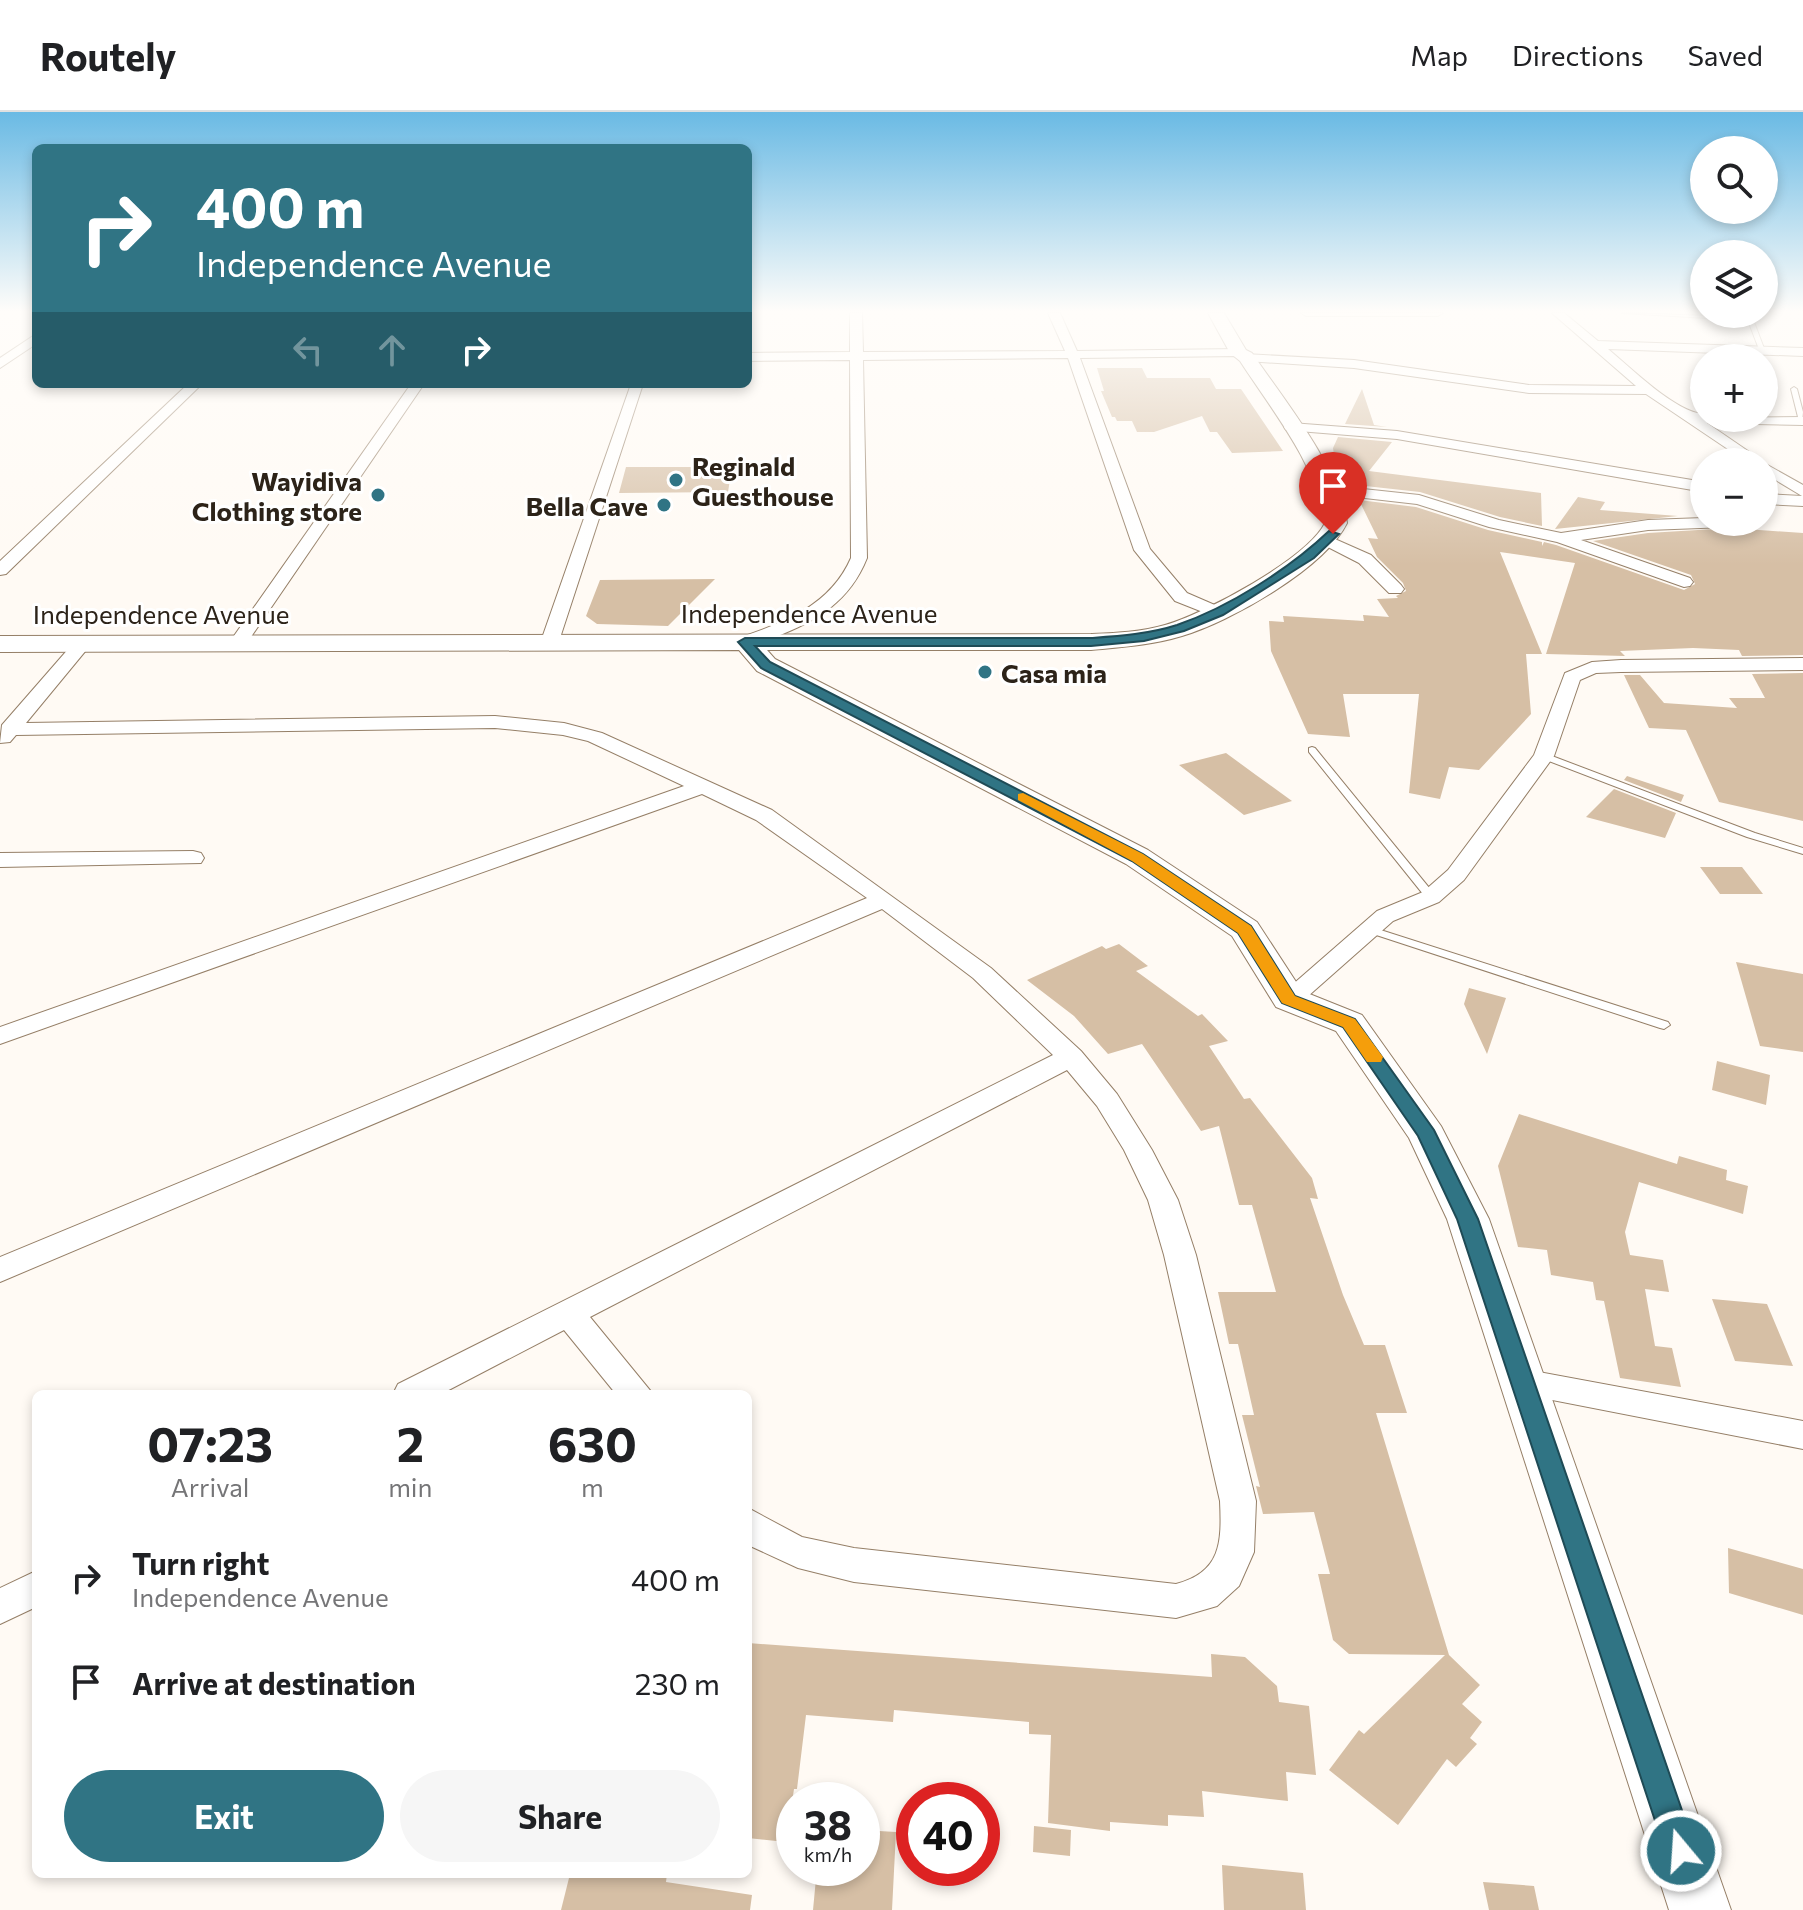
<!DOCTYPE html>
<html lang="en">
<head>
<meta charset="utf-8">
<style>
	:root { --surface:#fff; --page:#f6f6f6; --text:#202124; --muted:#757577; --line:#e0e0e0; --accent:#307484 }
	body { margin:0; font-family:Commissioner,sans-serif; background:var(--page); color:var(--text); height:100vh; display:flex; flex-direction:column; font-size:30px; white-space:nowrap }
	* { box-sizing:border-box; margin:0 }
	p { font-size:26px; color:var(--muted) }
	.icon { flex:none; width:44px; height:44px; fill:none; stroke:currentColor; stroke-width:2; stroke-linecap:round; stroke-linejoin:round }
	.map { position:relative; flex:1; overflow:hidden }
	.side { position:absolute; left:32px; top:1278px; width:720px; height:488px; display:flex; flex-direction:column; background:var(--surface); border-radius:12px; box-shadow:0 4px 12px #0003 }
	.side>* { flex:none }
	.guide { position:absolute; left:32px; top:32px; width:720px; height:244px; border-radius:12px; box-shadow:0 4px 12px #0003; background:#307484; color:#fff; overflow:hidden }
	.fabs { position:absolute; left:1690px; top:24px; display:grid; gap:16px }
	.fabs a { display:grid; place-items:center; width:88px; height:88px; border-radius:50%; background:var(--surface); box-shadow:0 4px 12px #0003; font-size:40px }
	.speed { position:absolute; left:776px; top:1670px; display:flex; gap:16px; font-size:40px; font-weight:700; text-align:center }
	.speed>* { display:grid; place-content:center; width:104px; height:104px; border-radius:50%; background:var(--surface); box-shadow:0 4px 12px #0003; line-height:1 }
	.speed small { font-size:20px; font-weight:400 }
	.speed .limit { border:12px solid #d22; background:#fff; color:#111 }
	.pin { position:absolute; display:grid; place-items:center; width:68px; height:68px; color:#fff; margin:-82px -34px; border-radius:50% 50% 50% 0; rotate:-45deg; box-shadow:0 0 8px #0007 }
	.pin .icon { rotate:45deg }
	.me { position:absolute; width:88px; margin:-44px; rotate:342deg; stroke-linejoin:round; filter:drop-shadow(0 0 6px #0008) }
	.turn { display:flex; align-items:center; gap:28px; height:168px; padding:0 32px; font-size:36px }
	.turn .icon { width:104px; height:104px; stroke-width:2.5 }
	.turn b { display:block; font-size:56px; line-height:68px }
	.lanes { display:flex; align-items:center; height:76px; padding:0 32px; background:#0003; justify-content:center; gap:40px; direction:ltr }
	.lanes .off { opacity:.35 }
	.eta { display:flex; justify-content:space-evenly; align-items:center; height:136px; text-align:center }
	.eta b { font-size:48px; font-weight:700; line-height:56px }
	.button { display:flex; gap:16px; margin-top:auto; padding:16px 32px }
	.button a { flex:1; height:92px; border-radius:48px; background:var(--accent); color:#fff; font-size:32px; font-weight:700; line-height:92px; text-align:center }
	.button a+a { background:var(--page); color:var(--text) }
	ul { padding:0; list-style:none }
	li { display:flex; align-items:center; gap:24px; height:104px; padding:0 32px }
	li div { flex:1 }
	li b { display:block; font-size:30px }
	li em { font-style:normal }
	header { display:flex; align-items:center; gap:48px; box-sizing:border-box; height:112px; padding:0 40px; background:var(--surface); border-bottom:2px solid var(--line) }
	header strong { font-size:38px }
	nav { display:flex; gap:44px; margin-inline-start:auto; font-size:28px }
	.map>svg:first-child { display:block }
	.building { fill:#d6bfa5 }
	.lines { fill:none; stroke-linecap:round; stroke-linejoin:round }
	.lane-casing { stroke:#957f67; stroke-width:2 }
	.street-casing { stroke:#957f67; stroke-width:2 }
	.secondary-casing { stroke:#957f67; stroke-width:2 }
	.lane { fill:#fff; fill-rule:evenodd }
	.street { fill:#fff; fill-rule:evenodd }
	.secondary { fill:#fff; fill-rule:evenodd }
	.route { fill:#307484; stroke:#1f4b56; stroke-width:2 }
	.slow { fill:#f59e0b }
	.poi-dot { fill:#307484; stroke:#fff; stroke-width:3 }
	.labels { text-anchor:middle; dominant-baseline:central; stroke-width:6; stroke-linejoin:round; paint-order:stroke }
	.far-poi-label { font-size:26px; font-weight:bold; fill:#2c2319; stroke:#fff; text-anchor:start }
	.far-street-label { font-size:26px; fill:#2c2319; stroke:#fff }
</style>
</head>
<body>
<header>
<strong>Routely</strong>
<nav><a>Map</a><a>Directions</a><a>Saved</a></nav>
</header>
<div class="map">
<svg width="1803" height="1798" viewBox="0 0 1803 1798">
	<rect width="100%" height="100%" fill="#fffaf4"/>
	<path class="building" d="M1097,256h45l5,10h63l6,11h25l42,62 -51,2 -15,-21h-7l-8,-16 -48,16h-17l-5,-11h-15l-2,-4h-3l-11,-26h3z
		M1362,277l12,36 13,2 -42,-3z
		M1338,325l54,5 -23,29 172,22 1,33 -42,-9 -80,-25 -82,-9 -5,-35z
		M626,355h106l-4,25 -109,1z
		M1578,385l27,5 -5,8 78,6 -123,13z
		M1359,388l57,7 72,23 54,12v4l2,-4 12,3 128,45 11,-6 -4,-9 -98,-34 55,-8 83,-5 72,5v122l-61,1 -3,-6 -46,-2 -73,3 5,5 -79,-2 29,-91 -75,-11 42,102h-16l5,60 -52,56 -30,-3 -9,32 -31,-6 10,-99h-76l7,43 -42,-3 -37,-83 -2,-30 15,1 -1,-6 81,5 -1,-6 26,2 -12,-18 21,-1 -2,-2 10,-5 -3,-8 -26,-26 -9,-19 10,1z
		M715,467l-47,47 -71,-2 -11,-8 14,-36z
		M1803,561v148l-84,-19 -33,-72 -37,-2 -25,-53h16l24,28 73,5 -8,-10h36l-13,-24z
		M1226,641l30,22 36,26 -48,14 -65,-50z
		M1627,664l57,19 -3,7 -57,-22z
		M1614,677l62,24 -11,25 -79,-21z
		M1700,755h42l21,27h-43z
		M1119,832l29,22 -12,5 62,45 4,-2 26,27 -19,5 35,53 6,-1 62,80 6,21 -8,-1 33,97 21,50h21l22,68h-31l73,242 31,30 -18,19 20,18 -12,16 7,6 -21,23 -9,-8 -49,66 -69,-55 30,-40 5,4 81,-79 -96,-1 -16,-14 -15,-66h12l-16,-62 -51,2 -7,-28 4,1 -18,-72h12l-16,-71h-9l-11,-52h58l-24,-87h-13l-20,-79 -18,5 -59,-87 -34,10 -34,-38 -47,-36 75,-34 4,3z
		M1736,850l67,12v78l-43,-6z
		M1469,876l37,10 -19,56 -23,-50z
		M1717,949l53,14 -4,30 -54,-15z
		M1519,1002l158,50 2,-8 48,14 -1,10 22,6 -5,28 -104,-32 -14,50 5,23 33,5 6,32 -24,-3 10,57 17,2 9,39 -61,-9 -16,-77 -8,-1 -3,-18 -42,-7 -4,-25 -29,-3 -20,-81z
		M1712,1187l55,5 26,62 -58,-5z
		M1728,1436l75,21v46l-74,-22z
		M748,1531l464,34 -1,-23 34,3 32,29 2,16 30,4 7,69 -30,-3 2,29 -86,-10 2,26 -36,-2v11l-58,-4v9l-62,-8 3,-88 -22,-1v-12l-135,-12 -1,12 -87,-7 -9,74h-3l-8,53 -38,-4z
		M1034,1714l37,4 -1,26 -37,-4z
		M862,1718l34,2 -4,78h-79l4,-42h45z
		M1222,1753l81,8 3,37h-82z
		M570,1762h97l-1,8 86,13 -2,15h-189z
		M1483,1770l51,4 5,24h-50z"/>
	<g class="lines">
		<g class="lane-casing">
			<path id="lane" d="M1622,201l123,4 9,5 11,29 -5,1 -11,-29 -7,-3z
				M1794,275l3,2 6,23 -1,11 -3,-2 -8,-32z
				M1312,635l3,1 120,147 1,2 -1,2h-8l-118,-147v-4z
				M1544,641l211,80 48,15v6l-56,-17 -206,-79v-4z
				M1368,814l300,96 2,3 -6,4 -4,-1 -296,-97 -2,-2 2,-2z"/>
		</g>
		<g class="street-casing">
			<path id="street" d="M850,201h12l1,39 202,-1 -17,-38h12l17,38 162,-2 6,5 109,6 175,25 107,1 -84,-73h12l34,28 205,7v8l-195,-7c22,18 68,64 96,65v4l99,-1v8l-96,-2 57,39h-17l-101,-68 -117,-1 -175,-25 -108,-7 -6,-5 -160,2 70,191 37,44 37,16 3,4 -9,5 -43,-17 -41,-51 -66,-192 -205,2 4,198c-17,43 -50,63 -92,79 -12,5 -24,12 -36,9l-3,-4 3,-4c46,-16 91,-32 112,-80l-1,-198 -102,1v-8l102,-1z
				M1301,201h142l-5,3h-132z
				M36,222v10l-36,24v-10z
				M188,272h14l-196,190 -6,1v-14z
				M411,272h13l-180,263h-12l-3,-4z
				M631,272h12l-84,257 -9,5 -6,-1 -3,-4z
				M1291,311l106,8 307,51v10l-307,-53 -111,-9 -2,-3z
				M1764,351l39,22v21l-39,-2v-10l38,2 -38,-23z
				M1326,373l93,10 80,25 62,13 87,-13 56,-2v4h31l-8,5 -79,3 -67,10 109,38 3,4 -3,4 -6,1 -127,-45 -68,-15 -72,-23 -96,-11v-6z
				M1328,424l43,19 30,30 3,4 -3,4h-12l-30,-30 -37,-19 -2,-3z
				M83,525l9,6 -66,80 469,-7 69,7 38,10 170,77 219,158 90,83 36,43 35,56 26,50 18,55 60,246 -2,51 -15,34 -22,20 -41,12 -322,-36 -56,-14 -50,-23v-37l54,29 52,11 322,36c45,-12 46,-41 44,-83l-56,-246 -16,-55 -24,-50 -27,-44 -30,-36 -477,247 63,77h-37l-52,-64 -123,64h-48l5,-10 655,-329 -80,-77 -91,-69 -882,373v-25l867,-359 -111,-78 -54,-26 -702,250v-17l684,-241 -96,-45 -25,-6 -68,-7 -479,7 -6,7 -10,1 2,-18 75,-86z
				M1803,546v12l-182,2 -25,1 -16,7 -26,76 -90,124 -25,22 -46,19 -95,84h-18l-4,-6 101,-88 46,-19 25,-22 86,-115 31,-82 27,-11 29,-2z
				M193,739l8,2 3,5 -3,5 -201,4v-14z
				M1523,1257l280,52v28l-292,-57 -5,-10 5,-10z
				M36,1459v36l-36,17v-36z"/>
		</g>
		<g class="secondary-casing">
			<path id="secondary" d="M1208,201h16l22,37 6,3c33,48 86,112 95,170 -22,45 -117,99 -165,113 -29,9 -60,11 -91,14h-324l8,9 373,191 109,72 45,69 60,24 79,111 48,93 242,691h-62l-222,-691 -38,-81 -73,-107 -60,-24 -44,-71 -106,-72 -369,-193 -18,-21 -739,2v-16l1091,-2c24,-1 50,-2 74,-9 39,-11 142,-66 160,-102 -8,-59 -54,-114 -85,-162l-10,-8z"/>
		</g>
		<use href="#lane" class="lane"/>
		<use href="#street" class="street"/>
		<use href="#secondary" class="secondary"/>
	</g>
	<linearGradient id="sky" x2="0" y2="1"><stop stop-color="#6abae4"/><stop offset="0.44" stop-color="#fffdfa"/><stop offset="1" stop-color="#fffdfa" stop-opacity="0"/></linearGradient>
	<rect width="1803" height="453" fill="url(#sky)"/>
	<path class="route" d="M1329,419l10,3 -25,24 -91,57 -39,16 -40,10 -53,5h-336l15,16 373,192 108,72 44,70 60,23 79,111 44,89 218,632 -5,11 -10,5 -11,-5 -5,-11 -208,-632 -39,-83 -75,-109 -61,-24 -44,-70 -106,-72 -371,-193 -23,-26 7,-4h346c28,-2 58,-4 86,-13 52,-18 112,-56 152,-94z"/>
	<path class="slow" d="M1023,681l120,61 108,72 44,70 60,23 28,38 -2,5h-14l-24,-35 -61,-24 -44,-70 -106,-72 -114,-61v-6z"/>
	<g class="poi-dot">
		<circle cx="676" cy="368" r="8"/>
		<circle cx="378" cy="383" r="8"/>
		<circle cx="664" cy="393" r="8"/>
		<circle cx="985" cy="560" r="8"/>
	</g>
	<g class="labels">
		<g class="far-poi-label">
			<text x="692" y="353">Reginald<tspan x="692" dy="30">Guesthouse</tspan></text>
			<text x="362" y="368" text-anchor="end">Wayidiva<tspan x="362" dy="30">Clothing store</tspan></text>
			<text x="648" y="393" text-anchor="end">Bella Cave</text>
			<text x="1001" y="560">Casa mia</text>
		</g>
		<g class="far-street-label">
			<text x="809" y="500">Independence Avenue</text>
			<text x="161" y="501">Independence Avenue</text>
		</g>
	</g>
</svg>
<div class="fabs">
<a><svg class="icon" aria-label="search" viewBox="0 0 24 24"><circle cx="10" cy="10" r="6"/><path d="M15 15l6 6"/></svg></a>
<a><svg class="icon" aria-label="layers" viewBox="0 0 24 24"><path d="M12 4l9 5-9 5-9-5zM3 14l9 5 9-5"/></svg></a>
<a>+</a>
<a>−</a>
</div>
<div class="speed"><div>38<small>km/h</small></div><div class="limit">40</div></div>
<div class="pin" style="left:1333px;top:422px;background:#d93025"><svg class="icon" aria-label="arrive" viewBox="0 0 24 24"><path d="M6 21V4h12l-3 4 3 4H6"/></svg></div>
<svg class="me" style="left:1681px;top:1739px" viewBox="-20 -20 40 40"><circle r="17" fill="#307484" stroke="#fff" stroke-width="3"/><path d="M0-11L8 9 0 5-8 9z" fill="#fff"/></svg>
<div class="guide">
<div class="turn"><svg class="icon" aria-label="right" viewBox="0 0 24 24"><path d="M7 20v-9h11M14 6l5 5-5 5"/></svg><div><b>400 m</b>Independence Avenue</div></div>
<div class="lanes"><svg class="icon off" aria-label="left" viewBox="0 0 24 24"><path d="M17 20v-9H6M10 6l-5 5 5 5"/></svg><svg class="icon off" aria-label="ahead" viewBox="0 0 24 24"><path d="M12 20V5M6 11l6-6 6 6"/></svg><svg class="icon" aria-label="right" viewBox="0 0 24 24"><path d="M7 20v-9h11M14 6l5 5-5 5"/></svg></div>
</div>
<section class="side">
<div class="eta">
<div><b>07:23</b><p>Arrival</p></div>
<div><b>2</b><p>min</p></div>
<div><b>630</b><p>m</p></div>
</div>
<ul>
<li><svg class="icon" aria-label="right" viewBox="0 0 24 24"><path d="M7 20v-9h11M14 6l5 5-5 5"/></svg><div><b>Turn right</b><p>Independence Avenue</p></div><em>400 m</em></li>
<li><svg class="icon" aria-label="arrive" viewBox="0 0 24 24"><path d="M6 21V4h12l-3 4 3 4H6"/></svg><div><b>Arrive at destination</b></div><em>230 m</em></li>
</ul>
<div class="button"><a>Exit</a><a>Share</a></div>
</section>
</div>
</body>
</html>
